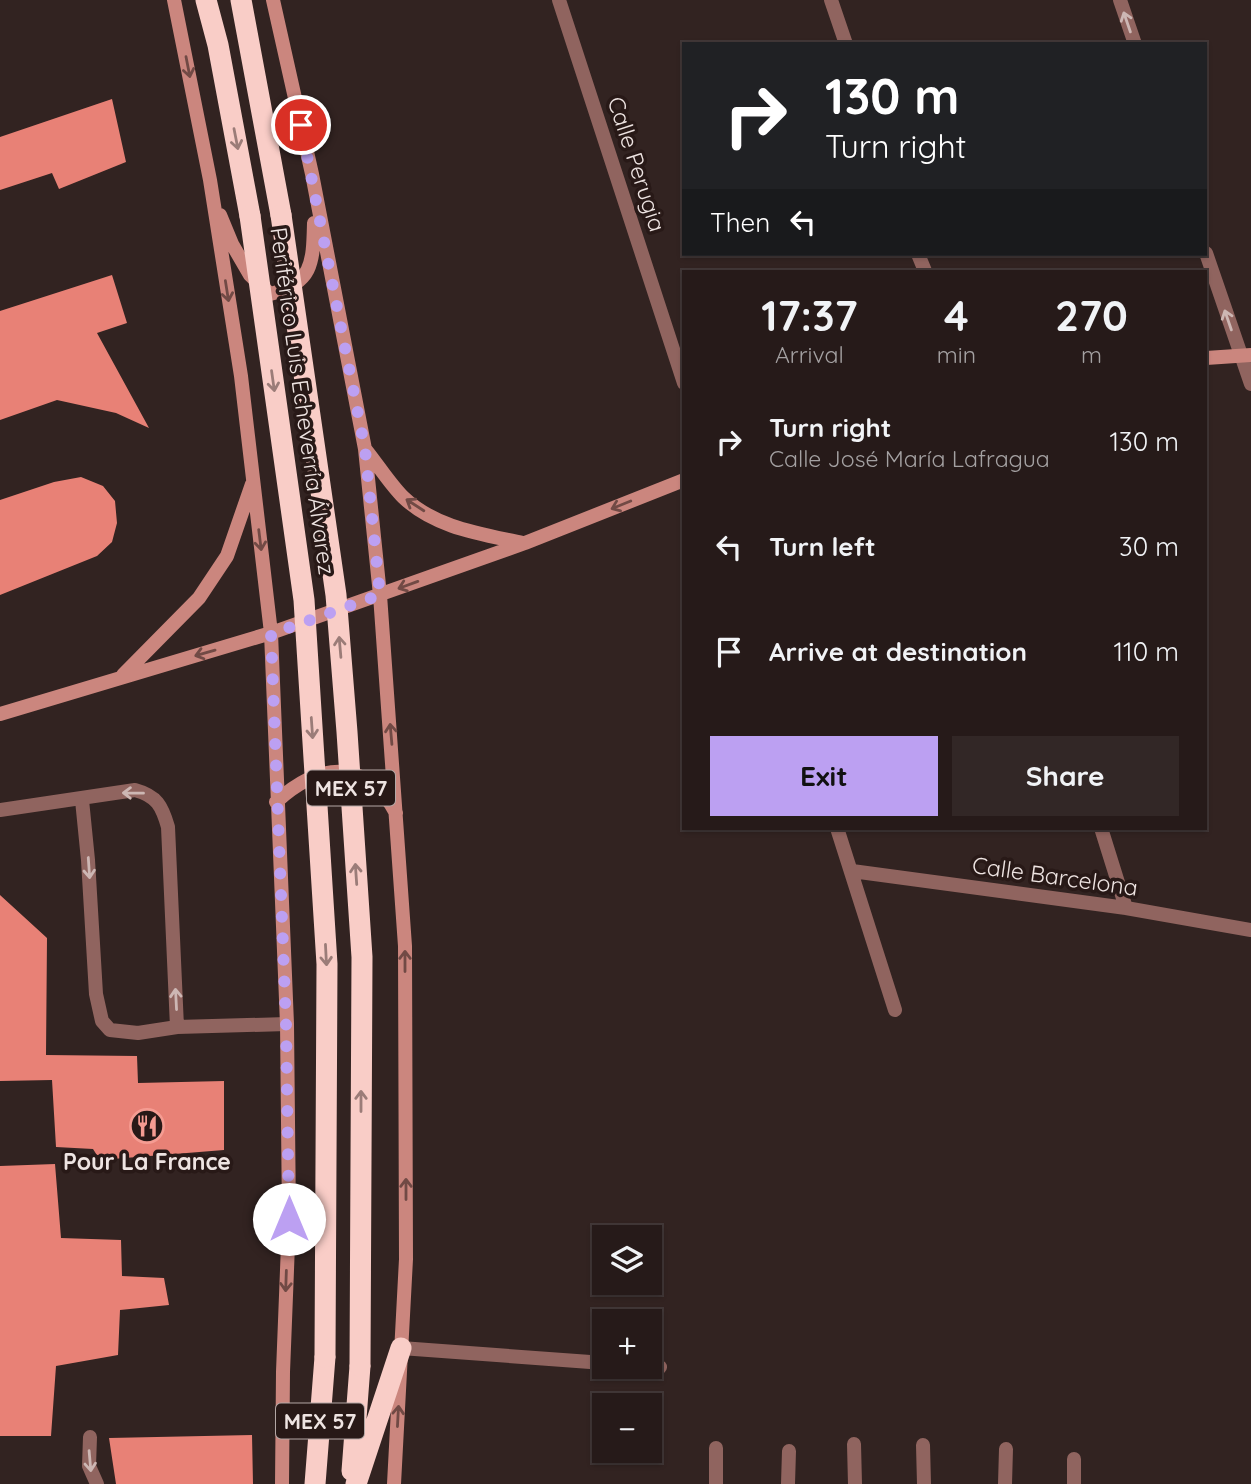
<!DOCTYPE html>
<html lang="en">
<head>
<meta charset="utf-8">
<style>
	:root { --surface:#261a19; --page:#322726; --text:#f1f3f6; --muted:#a4a1a2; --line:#423838; --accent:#bca0f2 }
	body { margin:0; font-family:Quicksand,sans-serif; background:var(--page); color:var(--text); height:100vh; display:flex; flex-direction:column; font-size:26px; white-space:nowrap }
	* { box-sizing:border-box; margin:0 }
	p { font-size:23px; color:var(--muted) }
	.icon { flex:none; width:38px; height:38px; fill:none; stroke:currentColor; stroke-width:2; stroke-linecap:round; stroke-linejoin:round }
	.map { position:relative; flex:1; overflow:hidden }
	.sheet { position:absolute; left:682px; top:270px; width:525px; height:560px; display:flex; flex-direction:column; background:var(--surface); border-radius:0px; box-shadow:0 2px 5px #0004,0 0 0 2px var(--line) }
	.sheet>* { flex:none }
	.top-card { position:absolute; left:682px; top:42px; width:525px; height:214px; border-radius:0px; box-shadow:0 2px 5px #0004,0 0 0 2px var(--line); background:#202124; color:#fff; overflow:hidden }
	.controls { position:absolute; left:592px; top:1225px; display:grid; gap:14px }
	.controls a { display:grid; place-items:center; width:70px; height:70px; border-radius:0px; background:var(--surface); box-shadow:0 2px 5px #0004,0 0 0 2px var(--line); font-size:35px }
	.pin { position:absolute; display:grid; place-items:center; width:60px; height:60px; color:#fff; margin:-30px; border:4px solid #fff; border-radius:50%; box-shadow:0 2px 7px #0007 }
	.me { position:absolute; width:77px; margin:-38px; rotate:0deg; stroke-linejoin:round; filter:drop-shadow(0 0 5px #0008) }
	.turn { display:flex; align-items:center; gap:24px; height:147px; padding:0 28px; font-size:32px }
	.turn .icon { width:91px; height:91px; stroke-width:2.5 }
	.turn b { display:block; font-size:49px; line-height:60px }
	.then { display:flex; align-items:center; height:66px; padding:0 28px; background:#0003; gap:14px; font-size:26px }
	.eta { display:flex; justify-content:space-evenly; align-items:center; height:119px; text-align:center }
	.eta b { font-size:42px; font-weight:800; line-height:49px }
	.cta { display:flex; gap:14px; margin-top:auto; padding:14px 28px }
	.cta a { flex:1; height:80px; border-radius:0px; background:var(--accent); color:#111; font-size:28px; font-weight:800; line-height:80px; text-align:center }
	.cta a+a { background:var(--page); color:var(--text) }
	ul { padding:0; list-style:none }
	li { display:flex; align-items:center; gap:21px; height:105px; padding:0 28px }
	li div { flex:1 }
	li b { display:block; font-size:26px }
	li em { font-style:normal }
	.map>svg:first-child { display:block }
	.building { fill:#e88176 }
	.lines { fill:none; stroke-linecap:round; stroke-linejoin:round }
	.lane { stroke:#90645f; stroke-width:14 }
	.street { stroke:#90645f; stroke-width:14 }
	.secondary { stroke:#cb867e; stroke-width:14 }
	.highway { stroke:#f9cdc7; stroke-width:21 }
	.highway-bridge { stroke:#f9cdc7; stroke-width:21 }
	.oneway { stroke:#cdb7b4 }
	.oneway2 { stroke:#714a45 }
	.oneway3 { stroke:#9b7c78 }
	.route { stroke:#bca0f2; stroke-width:12; stroke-dasharray:0 21.6 }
	.labels { text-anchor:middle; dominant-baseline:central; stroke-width:7; stroke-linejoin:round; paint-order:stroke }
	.shield { fill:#281917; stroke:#b3a7a5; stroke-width:2 }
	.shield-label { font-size:21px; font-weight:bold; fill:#eee4e2 }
	.street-label { font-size:23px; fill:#eee4e2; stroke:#281917 }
	.poi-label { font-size:23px; font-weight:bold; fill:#eee4e2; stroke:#281917 }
</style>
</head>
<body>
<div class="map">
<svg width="1251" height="1484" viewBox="0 0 1251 1484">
	<rect width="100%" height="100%" fill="#322321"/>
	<path class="building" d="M112,99l14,63 -67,27 -7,-16 -52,17v-53z
		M112,275l15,48 -30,10 52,95 -33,-15 -59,-13 -57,20v-109z
		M81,477l22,9 12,15 2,22 -5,19 -15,14 -97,39v-95l54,-18z
		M0,895l47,43 -1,117 91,1 1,27 86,-2v69l-124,10 -7,-11 -37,-2 -4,-67 -52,1z
		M55,1164l6,74 60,2 1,36 42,2 5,27 -49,5 -2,45 -62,11 -5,70h-51v-270z
		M252,1435l1,49h-137l-7,-46z"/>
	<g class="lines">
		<path class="lane" d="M0,810l135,-20c22,6 27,16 33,37l9,200 -39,6 -28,-3 -8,-9 -6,-27 -8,-134 -6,-60
			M177,1027l110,-3
			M401,1348l203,15
			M649,1366l11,1
			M90,1437l-1,29 8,18
			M854,1444l1,40
			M923,1445l1,39
			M716,1484v-36
			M788,1484l1,-33
			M1005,1484l1,-35
			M1074,1484v-25"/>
		<path class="street" d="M559,0l125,383
			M831,0l15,44
			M1120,0l15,44
			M1206,253l45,131
			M918,254l7,17
			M837,828l58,182
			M1101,828l25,80
			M852,871l274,37 125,22"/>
		<path class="secondary" d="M174,0l36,180 31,196 30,257 16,391 2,195 -6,153 -1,112
			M273,0l39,174 53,275 15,146 25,351 1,313 -12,225
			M220,215l12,29 18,31 20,19c43,-11 43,-31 44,-71
			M1206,358l45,-3
			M366,450c12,15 24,34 37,47 32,31 79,37 120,46
			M123,675l76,-77 28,-42 25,-72
			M0,714l271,-81 254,-90 159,-63
			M276,802c43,-39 89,-45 120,11"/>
		<path class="highway" d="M206,0l12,45 32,171
			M241,0l40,215
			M352,1471l8,-105
			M315,1484l10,-127
			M356,1484l45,-136"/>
		<path class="highway-bridge" d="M281,215l55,380 11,137 15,225 -2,409
			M250,216l54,384 23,364 -2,393"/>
	</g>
	<defs><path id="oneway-shaft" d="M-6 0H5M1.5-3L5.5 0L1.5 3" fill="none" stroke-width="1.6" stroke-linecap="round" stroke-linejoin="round" transform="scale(1.75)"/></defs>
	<g class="oneway">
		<use href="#oneway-shaft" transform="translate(1127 22) rotate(-109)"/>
		<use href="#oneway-shaft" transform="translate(1228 320) rotate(-109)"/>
		<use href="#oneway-shaft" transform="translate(133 793) rotate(-179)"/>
		<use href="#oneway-shaft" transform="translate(89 868) rotate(86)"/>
		<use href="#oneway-shaft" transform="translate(176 999) rotate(-93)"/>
		<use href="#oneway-shaft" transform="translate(90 1461) rotate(85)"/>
	</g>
	<g class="oneway2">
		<use href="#oneway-shaft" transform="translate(188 67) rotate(79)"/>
		<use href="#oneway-shaft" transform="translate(227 291) rotate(81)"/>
		<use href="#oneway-shaft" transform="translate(415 505) rotate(-147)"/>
		<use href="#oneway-shaft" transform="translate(621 505) rotate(158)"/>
		<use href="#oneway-shaft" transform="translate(260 540) rotate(83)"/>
		<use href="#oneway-shaft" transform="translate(408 585) rotate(160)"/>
		<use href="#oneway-shaft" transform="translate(205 653) rotate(164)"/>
		<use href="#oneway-shaft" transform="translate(391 734) rotate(-95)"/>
		<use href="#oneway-shaft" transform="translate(405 961) rotate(-90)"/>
		<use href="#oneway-shaft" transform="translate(406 1189) rotate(-90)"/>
		<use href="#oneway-shaft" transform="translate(286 1281) rotate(92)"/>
		<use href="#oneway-shaft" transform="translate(398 1416) rotate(-87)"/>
	</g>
	<g class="oneway3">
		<use href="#oneway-shaft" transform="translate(236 139) rotate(79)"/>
		<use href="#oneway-shaft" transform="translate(273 381) rotate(82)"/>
		<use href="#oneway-shaft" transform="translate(340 647) rotate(-95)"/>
		<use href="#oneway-shaft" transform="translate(312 728) rotate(86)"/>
		<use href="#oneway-shaft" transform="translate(356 874) rotate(-94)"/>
		<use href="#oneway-shaft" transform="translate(326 955) rotate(87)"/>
		<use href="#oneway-shaft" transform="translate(361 1101) rotate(-90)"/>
	</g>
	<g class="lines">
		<path class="route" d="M289,1219l-3,-195 -15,-390 109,-39 -15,-146 -64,-324"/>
	</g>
	<defs>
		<g id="restaurant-ring" transform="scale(1.75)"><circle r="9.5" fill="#281917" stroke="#f59c92" stroke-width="1.5"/><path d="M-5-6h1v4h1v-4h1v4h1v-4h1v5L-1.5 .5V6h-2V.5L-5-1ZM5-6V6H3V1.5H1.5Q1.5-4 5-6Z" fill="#f59c92"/></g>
	</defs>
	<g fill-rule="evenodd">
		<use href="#restaurant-ring" x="147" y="1126"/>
	</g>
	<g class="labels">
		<g class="shield">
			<rect x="307" y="770.5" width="88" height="35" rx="5"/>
			<rect x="276" y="1403.5" width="88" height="35" rx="5"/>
		</g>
		<g class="shield-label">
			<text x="351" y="788">MEX 57</text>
			<text x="320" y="1421">MEX 57</text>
		</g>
		<g class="street-label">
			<text transform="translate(637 164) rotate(72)">Calle Perugia</text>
			<text transform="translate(303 401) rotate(82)">Periférico Luis Echeverría Álvarez</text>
			<text transform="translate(1055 876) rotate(8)">Calle Barcelona</text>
		</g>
		<g class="poi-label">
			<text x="147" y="1161">Pour La France</text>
		</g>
	</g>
</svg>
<div class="controls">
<a><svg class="icon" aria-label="layers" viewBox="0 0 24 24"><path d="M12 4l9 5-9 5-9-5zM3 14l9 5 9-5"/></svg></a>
<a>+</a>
<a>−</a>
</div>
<div class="pin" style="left:301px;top:125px;background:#d93025"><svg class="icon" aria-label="arrive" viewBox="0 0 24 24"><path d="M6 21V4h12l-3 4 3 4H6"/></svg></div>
<svg class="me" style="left:289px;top:1219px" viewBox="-20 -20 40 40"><circle r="19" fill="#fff"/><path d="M0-13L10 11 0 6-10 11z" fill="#bca0f2"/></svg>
<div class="top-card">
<div class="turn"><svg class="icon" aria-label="right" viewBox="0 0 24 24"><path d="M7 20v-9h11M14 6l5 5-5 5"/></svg><div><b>130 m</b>Turn right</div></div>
<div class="then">Then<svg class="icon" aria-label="left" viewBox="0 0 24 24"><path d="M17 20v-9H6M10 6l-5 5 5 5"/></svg></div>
</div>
<section class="sheet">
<div class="eta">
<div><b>17:37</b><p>Arrival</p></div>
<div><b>4</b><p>min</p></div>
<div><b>270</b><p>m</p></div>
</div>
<ul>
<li><svg class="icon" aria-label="right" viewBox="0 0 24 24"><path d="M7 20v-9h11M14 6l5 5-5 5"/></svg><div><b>Turn right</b><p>Calle José María Lafragua</p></div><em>130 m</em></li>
<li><svg class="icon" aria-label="left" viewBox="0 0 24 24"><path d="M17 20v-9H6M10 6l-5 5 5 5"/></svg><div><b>Turn left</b></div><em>30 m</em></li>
<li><svg class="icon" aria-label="arrive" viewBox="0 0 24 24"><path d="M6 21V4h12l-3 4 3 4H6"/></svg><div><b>Arrive at destination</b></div><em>110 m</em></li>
</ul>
<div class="cta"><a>Exit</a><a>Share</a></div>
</section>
</div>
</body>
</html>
